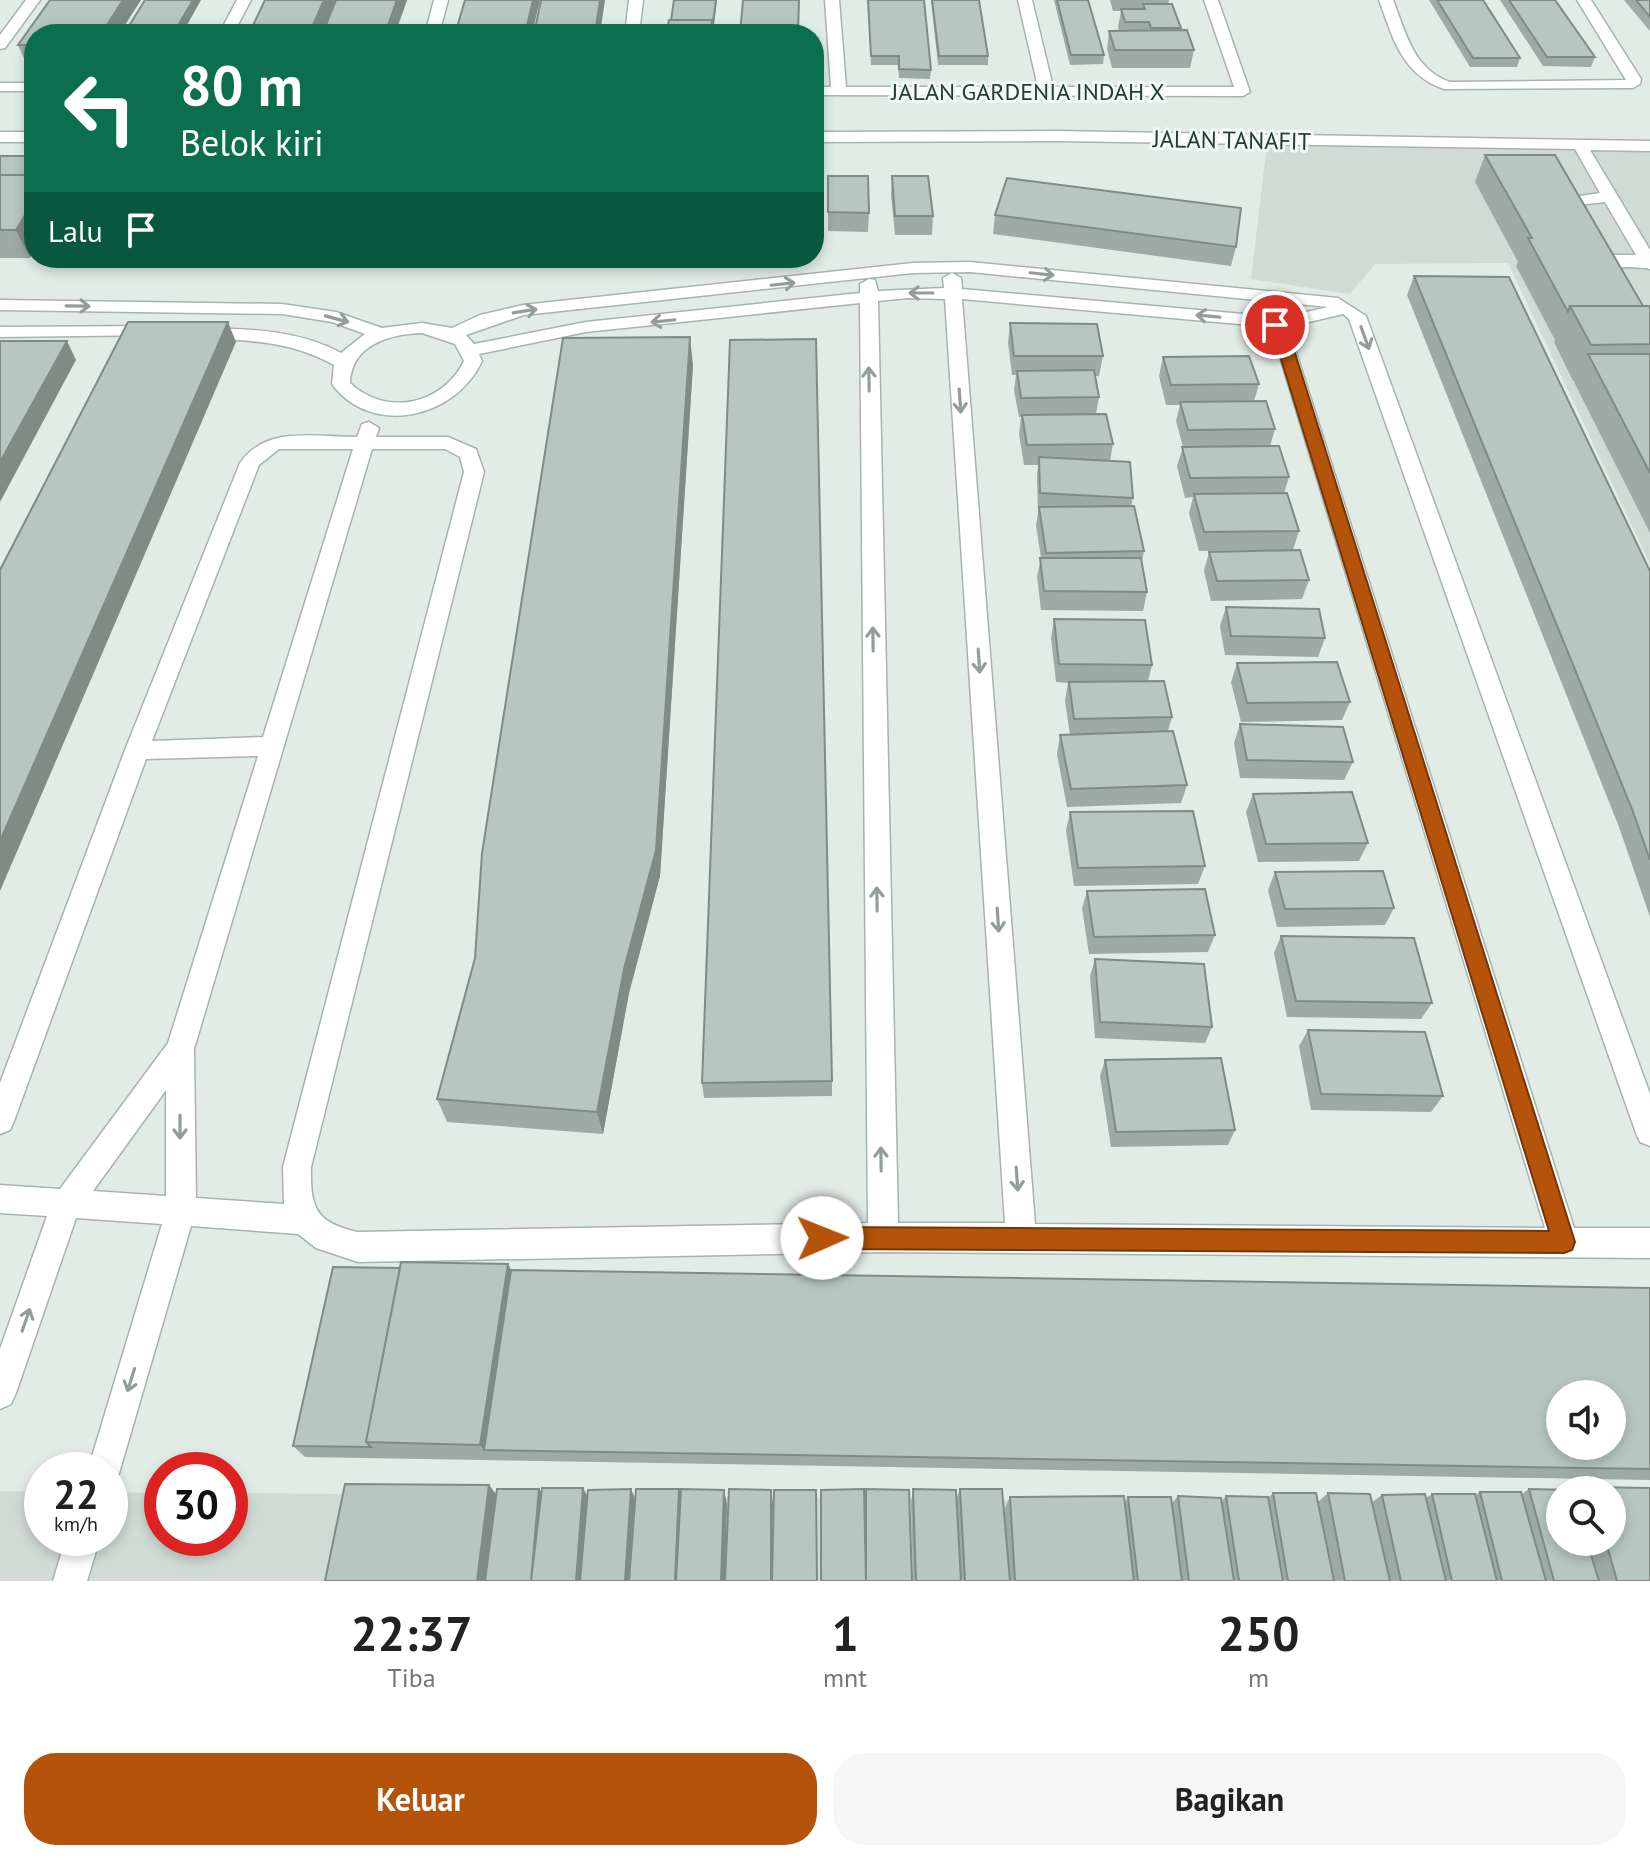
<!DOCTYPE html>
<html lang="id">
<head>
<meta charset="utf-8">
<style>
	:root { --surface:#fff; --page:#f6f6f6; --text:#222; --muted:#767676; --accent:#b45309 }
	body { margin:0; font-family:"PT Sans",sans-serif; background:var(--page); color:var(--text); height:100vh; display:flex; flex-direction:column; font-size:30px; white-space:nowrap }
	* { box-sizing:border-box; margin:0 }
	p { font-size:26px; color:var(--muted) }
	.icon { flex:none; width:44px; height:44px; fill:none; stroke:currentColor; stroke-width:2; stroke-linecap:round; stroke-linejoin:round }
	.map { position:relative; height:1581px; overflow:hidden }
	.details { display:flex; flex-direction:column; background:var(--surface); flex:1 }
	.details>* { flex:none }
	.hud { position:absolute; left:24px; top:24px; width:800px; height:244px; border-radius:32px; box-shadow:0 4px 12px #0003; background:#0b6e4f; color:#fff; overflow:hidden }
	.buttons { position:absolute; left:1546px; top:1380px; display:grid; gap:16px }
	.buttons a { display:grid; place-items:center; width:80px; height:80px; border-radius:50%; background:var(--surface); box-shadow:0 4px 12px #0003; font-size:40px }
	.speed { position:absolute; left:24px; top:1452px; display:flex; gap:16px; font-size:40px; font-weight:700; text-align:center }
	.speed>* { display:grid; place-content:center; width:104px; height:104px; border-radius:50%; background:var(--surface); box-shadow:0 4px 12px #0003; line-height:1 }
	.speed small { font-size:20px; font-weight:400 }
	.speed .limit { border:12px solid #d22; background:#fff; color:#111 }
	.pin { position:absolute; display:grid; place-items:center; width:68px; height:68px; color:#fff; margin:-34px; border:4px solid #fff; border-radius:50%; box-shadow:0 2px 8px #0007 }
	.me { position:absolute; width:88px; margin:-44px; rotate:89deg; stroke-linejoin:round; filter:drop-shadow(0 0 6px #0008) }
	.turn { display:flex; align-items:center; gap:28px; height:168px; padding:0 24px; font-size:36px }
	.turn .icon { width:104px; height:104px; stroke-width:2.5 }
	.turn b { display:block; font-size:56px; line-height:68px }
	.then { display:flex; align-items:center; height:76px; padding:0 24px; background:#0003; gap:16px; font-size:30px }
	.eta { display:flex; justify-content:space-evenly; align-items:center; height:136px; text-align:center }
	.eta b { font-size:48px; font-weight:700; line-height:56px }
	.action { display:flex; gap:16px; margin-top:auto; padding:16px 24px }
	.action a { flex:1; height:92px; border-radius:32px; background:var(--accent); color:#fff; font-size:32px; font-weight:700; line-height:92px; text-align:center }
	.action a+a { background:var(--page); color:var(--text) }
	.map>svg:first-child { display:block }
	.built { fill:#d0dbd6 }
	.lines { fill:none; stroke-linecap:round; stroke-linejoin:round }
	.minor-casing { stroke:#a5b4ae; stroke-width:3 }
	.minor { fill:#fff; fill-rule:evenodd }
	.wall { fill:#9daaa5 }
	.shaded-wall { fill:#808b86 }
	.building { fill:#b7c6c0; stroke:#808b86; stroke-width:2; fill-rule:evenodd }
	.oneway { stroke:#919e9a }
	.route { fill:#b45309; stroke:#753606; stroke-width:2 }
	.labels { text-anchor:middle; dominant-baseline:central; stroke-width:6; stroke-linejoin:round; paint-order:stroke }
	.far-street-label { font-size:24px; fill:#233c35; stroke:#f2f8f5 }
</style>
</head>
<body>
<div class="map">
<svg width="1650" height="1581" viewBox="0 0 1650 1581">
	<rect width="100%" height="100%" fill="#e2ece7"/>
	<path class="built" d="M1267,144l383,3v417l-142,-301 -133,1 -25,30 -99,-15z
		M0,1491l42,1v46h68v-46l52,1v45h68v-45l1330,12v37h52l38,-36v75h-1650z"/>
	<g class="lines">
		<g class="minor-casing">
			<path id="minor" d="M26,0h14l-35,48 -5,1v-14z
				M237,0h14l-18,34h-14z
				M434,0h14l-9,34h-14z
				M629,0h14l-4,34h-14z
				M825,0h14l7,87h192l-20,-87h14l21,87h181l-30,-87h14l32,92 -7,4 -429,-1v-8h17z
				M1379,0h14c13,33 20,69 57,82l176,-2 -49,-80h14l50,79 -1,5 -7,4 -189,1c-42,-14 -51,-51 -65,-89z
				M0,83h34v8h-34z
				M1057,131l593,10v10l-60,-1 60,100v19c-15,-4 -45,2 -57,-9l9,-5h34l-31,-53 -27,3 9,15 -8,5 -6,-1 -11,-19 5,-7 33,-5 -25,-44 -518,-8 -243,1v-10z
				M0,132h34v10h-34z
				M970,262l368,36 28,18 284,778v52l-10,-4 -4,-9 -287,-814 -6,-5 -55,13 286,901h76v30l-767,-6 -525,10 -42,-14 -18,-14 -107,-8 -71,244 -4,12 -6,2v-14h-22l74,-246 -86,-6 -60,175 -5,11 -11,5v-60l47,-133 -47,-3v-28l60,4 108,-146 90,-287 -112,3 -132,362 -4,9 -10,4v-51l125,-333 115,-287c26,-38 76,-26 117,-26l5,-13 7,-2 10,6 -3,9h72l28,12 8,23 -173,695c-1,41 5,56 47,65l510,-9 -8,-920 -274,29 -107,22 3,7c-26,57 -110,77 -150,23l2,-19c-41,-23 -84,-25 -131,-27l-9,-5 9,-5c47,1 95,2 138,25l24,-19 -33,-12 -50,-8 -282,-4v-10l282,4 54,8 46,16 40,-5 30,5 28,-13 43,-10 390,-42zM970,272l358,35 -52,12 -10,-3 -304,-27 -1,-11 -9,-5 -9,5 1,10 -66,3 -3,-11 -6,-1 -9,5v9l-274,29 -112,22 -8,-9 58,-20 389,-42zM907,298l38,1 60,924h-107l-20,-922zM962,299l299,27 12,8 272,894 -510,-4zM422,333l33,11 9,17c-21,44 -78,56 -114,22 1,-38 39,-49 72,-50zM279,449h74l-90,288 -111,4 107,-276zM372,449h73l15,8 4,15 -181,695 1,37 -88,-6 -2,-149zM166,1090v106l-73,-5z
				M154,326l6,1v8l-160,2v-10z
				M66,1538h34l-13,43h-34z"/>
		</g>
		<use href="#minor" class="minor"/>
	</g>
	<path class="wall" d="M50,0h91l-22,34h-85v29h-8l-8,-18z
		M336,0h71l-12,34h-71l-1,-2z
		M868,0h56l7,70 -1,9 -31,-1 -1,-13h-27z
		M931,0h48l9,56v9h-50z
		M1054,0h34l16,55 -1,9 -33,1z
		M1110,0h59l-1,4 13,24v3l13,19 -4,18h-78l-5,-19 2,-18h10l-1,-4 3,-16h-8z
		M1429,0h54l37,58 -3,9h-47z
		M1500,0h55l40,57 -4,10 -48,-1z
		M1624,0h26v31z
		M1485,155l158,151 7,2v225l-76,-151 1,-1h-2l-19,-39 1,-2 -39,-74 2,-4 -43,-80z
		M0,156l30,102h-30z
		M828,176l41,37 -1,19 -40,-1z
		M892,176l41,40 -1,19h-37l-4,-40z
		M995,215l241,32 -5,19 -238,-32z
		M1414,276l236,295v346l-31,-90 -212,-532z
		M1010,323l93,33 -4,20h-4l4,21 -3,17 17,30 -3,17 23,37 -2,8 13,45 -2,10 5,31 -4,19 -102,-1 -4,-33 4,-19 -5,-32 2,-13 -1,-37 1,-11h-14l-5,-31 2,-17h-2l-5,-27 2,-15h-4l-4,-32z
		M1163,357l96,27 -5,17 21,28 -5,17 19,31 -5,16 15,38 -6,19 -94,1 -10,-38 4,-16 -8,1 -8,-32 6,-19 -7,-26 4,-16h-14l-7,-29z
		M693,365l-33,511 -31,117 -26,141 -156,-12 -10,-23z
		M1209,552l100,28 -7,19 -91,2 -7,-30z
		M1226,607l99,31 -7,19 -93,-2 -5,-29z
		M1054,619l98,46 -4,16 24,36 -4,14 19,54 -6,18 -114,4 -10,-53 3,-19h10l-5,-34 3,-18 -12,-1 -5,-44z
		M1237,663l113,39 -8,18 -101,2 -10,-40z
		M1240,724l113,38 -9,18 -104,-2 -6,-35z
		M1253,794l115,49 -9,18 -101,1 -12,-50z
		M1070,812l135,54 -7,18 -124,2 -8,-56z
		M1275,872l119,36 -9,17 -108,2 -9,-37z
		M1087,891l128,44 -7,17 -119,2 -7,-46z
		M1281,936l151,67 -11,16 -134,-2 -13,-64z
		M1095,959l117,68 -7,16 -110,-5 -5,-62z
		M1308,1030l135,66 -12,16 -120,-2 -12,-64z
		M1105,1060l130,70 -7,15 -117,2 -11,-71z
		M832,1081v15l-128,2 -2,-15z
		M508,1264l3,6 1139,18v192l-1345,-23 -12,-11 107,-178z
		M1589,1487l61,1v93h-737l-2,-79 2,-13 43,1 1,8 3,-9h42l2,21 6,-13 114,-1 1,6 3,-5h43l1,6 6,-7 43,2v4l5,-6 42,2 5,-5h43l2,9 10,-9 42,1 2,8 10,-7 43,-1 1,4 6,-4 43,1 5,-3h41l1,2 7,-5 43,1h-12v52h52v-52h-28z"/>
	<path class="shaded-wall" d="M123,0h18l-22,34h-18z
		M193,0h8l-19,34h-9z
		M324,0h12l-14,34h-13z
		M397,0h10l-12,34h-8l-1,-3z
		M533,0h7l-8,34h-7z
		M600,0h5l-5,34h-5z
		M716,0h1l-4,34h-3z
		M34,200v50l-4,8 -14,-28z
		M228,322l8,20 -236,549v-50z
		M690,337l3,28 -33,511 -31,117 -26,141 -6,-22z
		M67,341l9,19 -76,142v-40z
		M508,1264l10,20 -34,166 -4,-5z
		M489,1485l14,18 -10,78h-16z
		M583,1488l8,14 -6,79h-9z
		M539,1489l10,14 -18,78z
		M631,1489l6,14 -5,78h-7z
		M679,1489l5,14 -9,78z
		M724,1490l3,14 -2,77h-4z
		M771,1490l2,14 -2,77z"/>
	<path class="building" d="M50,0h73l-22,34h-67v11h-16z
		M145,0h48l-20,34h-49z
		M265,0h59l-15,34h-60z
		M336,0h61l-11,31 -63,1z
		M465,0h68l-8,34h-70z
		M541,0h59l-5,34h-61z
		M674,0h42l-4,29v-9h-41z
		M743,0h56l-1,34h-58z
		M868,0h56l7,70 -32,-1v-13h-28z
		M932,0h47l9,56h-49z
		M1057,0h31l16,55h-33z
		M1437,0h46l37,58h-47z
		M1509,0h46l40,57h-48z
		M1636,0h14v17z
		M1143,4h29l9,24h-30l-2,-6h-24l-4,-13h24z
		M669,20h43l-2,14h-44z
		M1187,30l7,20h-79l-6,-19z
		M1485,155h70l88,151h-73l-2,6 -40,-74h4z
		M0,156h34v19h-34z
		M0,175h34v25l-18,30h-16z
		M828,176h40l1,37 -41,-1z
		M892,176h36l5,40h-38z
		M1007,178l234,30 -5,39 -241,-32z
		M1414,276l95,1 141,294v289l-18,-51z
		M1570,306h79l1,2v36l-59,1z
		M128,322h100l-228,519v-271z
		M1010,323l87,1 6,32h-89z
		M690,337l-34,513 -32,119 -27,143 -160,-13 38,-141 7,-105 81,-515z
		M816,339l16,742 -130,2 28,-743z
		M0,341h67l-67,121z
		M1588,354h62v119z
		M1249,356l10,28 -88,1 -8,-28z
		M1094,370l5,27 -78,1 -4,-27z
		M1266,401l9,28 -87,1 -8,-28z
		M1106,414l7,30 -86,1 -5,-30z
		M1279,446l10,31 -99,1 -8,-31z
		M1039,457l91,5 3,36 -93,-5z
		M1287,493l12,38 -95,1 -10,-38z
		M1134,506l10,45 -98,2 -7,-46z
		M1300,550l9,30 -92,1 -8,-29z
		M1040,558h101l6,34 -103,-1z
		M1226,607l93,2 6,29 -94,-2z
		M1054,619l91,1 7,45 -93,-1z
		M1337,662l13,40 -103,1 -10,-40z
		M1164,681l8,36 -98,2 -5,-37z
		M1240,724l103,3 10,35 -106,-2z
		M1173,731l14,54 -116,4 -11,-54z
		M1352,792l16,51 -102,1 -13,-50z
		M1193,811l12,55 -127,2 -8,-56z
		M1383,871l11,37 -109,1 -10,-37z
		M1205,889l10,46 -121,2 -7,-46z
		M1281,936l133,2 18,65 -136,-2z
		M1095,959l109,5 8,63 -112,-5z
		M1308,1030l117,2 18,64 -122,-2z
		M1221,1058l14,72 -119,2 -11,-72z
		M401,1262l107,2 -28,181 -114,-3z
		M333,1267l67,1 -34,174 5,5 -78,-1z
		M511,1270l1139,18v181l-1166,-19zM1560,1394h52v52h-52z
		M345,1484l144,1 -12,96h-152z
		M1589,1487l61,1v93h-33l-11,-39h6v-52h-22z
		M542,1488h41l-7,93h-45z
		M497,1489h42l-8,92h-46z
		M631,1489l-6,92h-45l8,-91z
		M636,1489h43l-4,92h-46z
		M681,1489l43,1 -3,91h-45z
		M729,1489l42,1v91h-46z
		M864,1489l2,92h-45v-91z
		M866,1489l43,1 3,91h-46z
		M913,1489l43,1 5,91h-45z
		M960,1489h42l8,92h-45z
		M1529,1489l43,1h-12v52h27l12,39h-45z
		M774,1490h42l1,91h-45z
		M1480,1492h41l25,89h-44z
		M1273,1493h43l18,88h-46z
		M1328,1493l42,1 20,87h-45z
		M1425,1494l21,87h-45l-19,-86z
		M1432,1494h43l22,87h-45z
		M1124,1496l10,85h-119l-5,-84z
		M1178,1496l43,2 13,83h-45z
		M1226,1496l42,1 15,84h-44z
		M1128,1497h43l11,84h-44z"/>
	<defs><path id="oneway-shaft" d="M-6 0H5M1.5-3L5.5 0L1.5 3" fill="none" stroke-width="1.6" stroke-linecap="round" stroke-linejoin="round" transform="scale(2)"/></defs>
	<g class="oneway">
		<use href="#oneway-shaft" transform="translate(1042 274) rotate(6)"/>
		<use href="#oneway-shaft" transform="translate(783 284) rotate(-6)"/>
		<use href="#oneway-shaft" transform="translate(921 293) rotate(-180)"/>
		<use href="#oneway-shaft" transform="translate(78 306) rotate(1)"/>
		<use href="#oneway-shaft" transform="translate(525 311) rotate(-9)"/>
		<use href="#oneway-shaft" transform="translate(1208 316) rotate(-175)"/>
		<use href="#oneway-shaft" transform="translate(337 319) rotate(15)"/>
		<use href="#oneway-shaft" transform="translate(663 321) rotate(174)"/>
		<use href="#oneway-shaft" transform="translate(1365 338) rotate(70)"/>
		<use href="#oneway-shaft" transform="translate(869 379) rotate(-91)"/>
		<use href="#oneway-shaft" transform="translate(960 401) rotate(86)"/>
		<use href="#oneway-shaft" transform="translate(873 639) rotate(-91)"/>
		<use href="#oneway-shaft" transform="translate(979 661) rotate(86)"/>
		<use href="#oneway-shaft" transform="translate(877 899) rotate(-91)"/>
		<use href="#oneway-shaft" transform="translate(998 920) rotate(86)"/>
		<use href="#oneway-shaft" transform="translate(180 1127) rotate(90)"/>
		<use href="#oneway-shaft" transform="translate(881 1159) rotate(-91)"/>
		<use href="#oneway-shaft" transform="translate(1017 1179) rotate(86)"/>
		<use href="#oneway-shaft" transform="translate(26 1320) rotate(-71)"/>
		<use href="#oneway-shaft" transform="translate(131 1380) rotate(107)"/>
	</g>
	<path class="route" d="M1270,323h10l8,8 287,911 -3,8 -8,3 -742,-4 -8,-3 -4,-8 4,-7 8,-4 727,4z"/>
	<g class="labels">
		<g class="far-street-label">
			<text x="1028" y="91">JALAN GARDENIA INDAH X</text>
			<text transform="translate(1232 140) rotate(1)">JALAN TANAFIT</text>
		</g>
	</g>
</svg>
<div class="buttons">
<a><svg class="icon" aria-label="sound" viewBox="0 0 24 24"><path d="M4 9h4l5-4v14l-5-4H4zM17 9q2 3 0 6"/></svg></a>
<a><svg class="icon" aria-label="search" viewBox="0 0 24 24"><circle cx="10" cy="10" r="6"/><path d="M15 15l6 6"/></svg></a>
</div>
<div class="speed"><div>22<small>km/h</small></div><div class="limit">30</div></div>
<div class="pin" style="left:1275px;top:325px;background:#d93025"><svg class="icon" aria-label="arrive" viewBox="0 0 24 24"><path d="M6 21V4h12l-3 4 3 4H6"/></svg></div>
<svg class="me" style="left:822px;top:1238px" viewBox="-20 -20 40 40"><circle r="19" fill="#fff"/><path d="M0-13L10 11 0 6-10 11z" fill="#b45309"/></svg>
<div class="hud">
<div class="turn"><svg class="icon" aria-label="left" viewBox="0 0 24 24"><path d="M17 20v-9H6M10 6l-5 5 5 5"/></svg><div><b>80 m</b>Belok kiri</div></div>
<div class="then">Lalu<svg class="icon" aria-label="arrive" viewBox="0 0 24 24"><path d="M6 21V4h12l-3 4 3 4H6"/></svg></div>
</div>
</div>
<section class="details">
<div class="eta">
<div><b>22:37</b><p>Tiba</p></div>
<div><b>1</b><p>mnt</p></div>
<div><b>250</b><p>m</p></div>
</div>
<div class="action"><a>Keluar</a><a>Bagikan</a></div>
</section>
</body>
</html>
